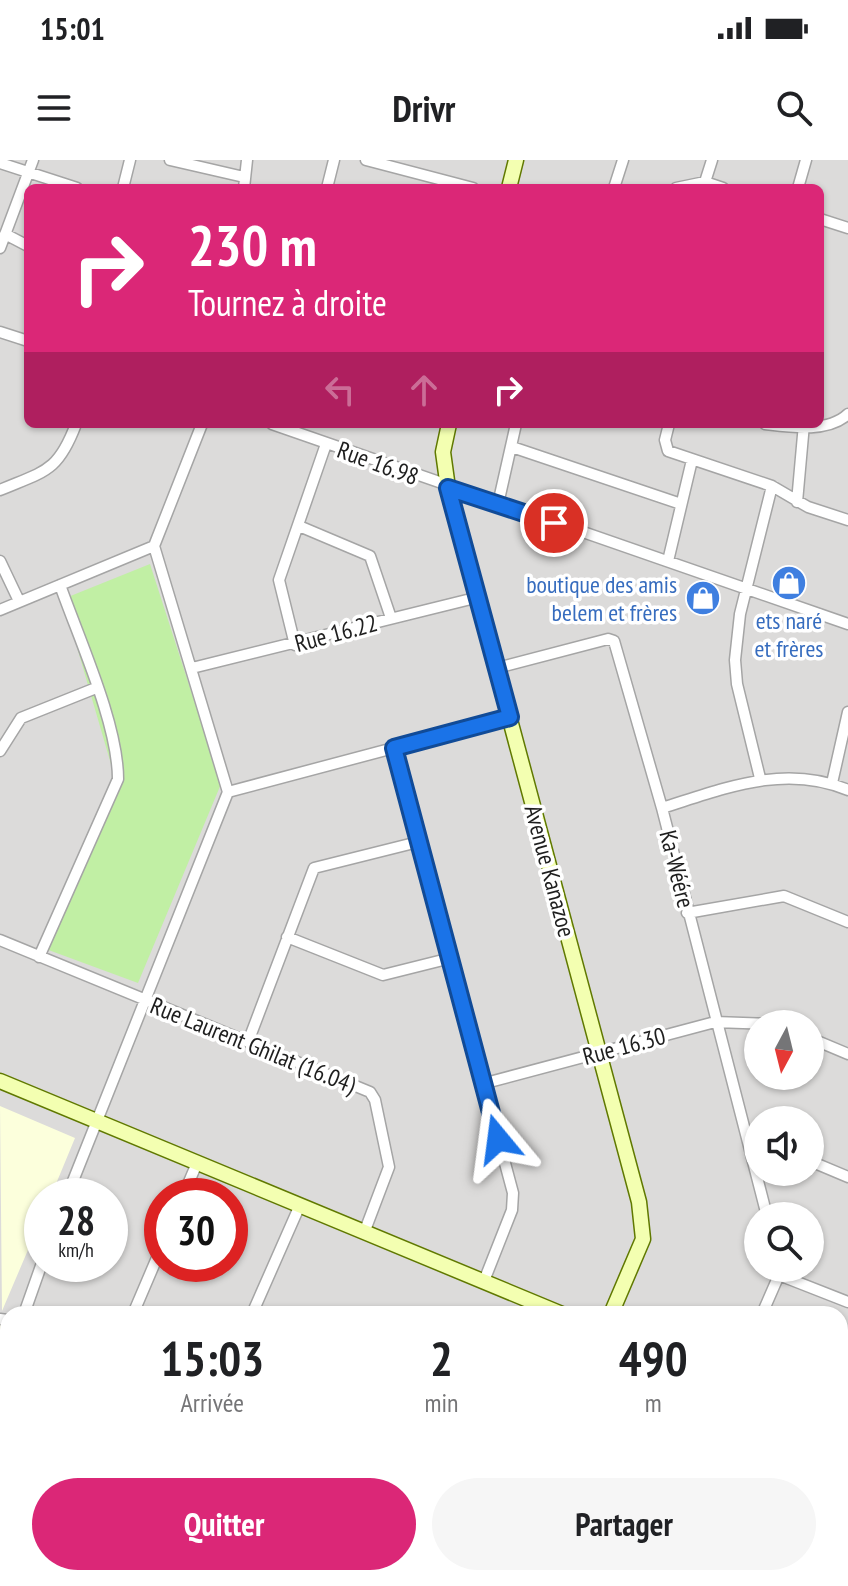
<!DOCTYPE html>
<html lang="fr">
<head>
<meta charset="utf-8">
<style>
	:root { --surface:#fff; --page:#f6f6f6; --text:#202124; --muted:#757577; --accent:#db2777 }
	body { margin:0; font-family:"PT Sans Narrow",sans-serif; background:var(--page); color:var(--text); height:100vh; display:flex; flex-direction:column; font-size:30px; white-space:nowrap }
	* { box-sizing:border-box; margin:0 }
	p { font-size:26px; color:var(--muted) }
	.icon { flex:none; width:44px; height:44px; fill:none; stroke:currentColor; stroke-width:2; stroke-linecap:round; stroke-linejoin:round }
	.map { position:relative; flex:1; overflow:hidden }
	.drawer { position:absolute; left:0px; top:1146px; width:848px; height:280px; display:flex; flex-direction:column; background:var(--surface); border-radius:24px 24px 0 0; box-shadow:0 2px 6px #0004 }
	.drawer>* { flex:none }
	.hud { position:absolute; left:24px; top:24px; width:800px; height:244px; border-radius:12px; box-shadow:0 2px 6px #0004; background:#db2777; color:#fff; overflow:hidden }
	.needle { width:52px; rotate:187deg }
	.controls { position:absolute; left:744px; top:850px; display:grid; gap:16px }
	.controls a { display:grid; place-items:center; width:80px; height:80px; border-radius:50%; background:var(--surface); box-shadow:0 2px 6px #0004; font-size:40px }
	.speed { position:absolute; left:24px; top:1018px; display:flex; gap:16px; font-size:40px; font-weight:700; text-align:center }
	.speed>* { display:grid; place-content:center; width:104px; height:104px; border-radius:50%; background:var(--surface); box-shadow:0 2px 6px #0004; line-height:1 }
	.speed small { font-size:20px; font-weight:400 }
	.speed .limit { border:12px solid #d22; background:#fff; color:#111 }
	.pin { position:absolute; display:grid; place-items:center; width:68px; height:68px; color:#fff; margin:-34px; border:4px solid #fff; border-radius:50%; box-shadow:0 2px 8px #0007 }
	.me { position:absolute; width:88px; margin:-44px; rotate:344deg; stroke-linejoin:round; filter:drop-shadow(0 0 6px #0008) }
	.turn { display:flex; align-items:center; gap:28px; height:168px; padding:0 32px; font-size:36px }
	.turn .icon { width:104px; height:104px; stroke-width:2.5 }
	.turn b { display:block; font-size:56px; line-height:68px }
	.lanes { display:flex; align-items:center; height:76px; padding:0 32px; background:#0003; justify-content:center; gap:40px; direction:ltr }
	.lanes .off { opacity:.35 }
	.eta { display:flex; justify-content:space-evenly; align-items:center; height:136px; text-align:center }
	.eta b { font-size:48px; font-weight:700; line-height:56px }
	.button { display:flex; gap:16px; margin-top:auto; padding:16px 32px }
	.button a { flex:1; height:92px; border-radius:48px; background:var(--accent); color:#fff; font-size:32px; font-weight:700; line-height:92px; text-align:center }
	.button a+a { background:var(--page); color:var(--text) }
	.status { display:flex; justify-content:space-between; align-items:center; height:56px; padding:0 40px; background:var(--surface); direction:ltr }
	.status svg { height:22px; fill:currentColor }
	header { display:flex; justify-content:space-between; align-items:center; height:104px; padding:0 32px; background:var(--surface); font-size:36px; font-weight:700 }
	.map>svg:first-child { display:block }
	.residential { fill:#dcdbda; fill-rule:evenodd }
	.education { fill:#fcffdc }
	.grass { fill:#c1efa4 }
	.lines { fill:none; stroke-linecap:round; stroke-linejoin:round }
	.lane-casing { stroke:#a5a5a5; stroke-width:8 }
	.street-casing { stroke:#a5a5a5; stroke-width:13 }
	.secondary-casing { stroke:#607900; stroke-width:17 }
	.lane { stroke:#fff; stroke-width:5 }
	.street { stroke:#fff; stroke-width:10 }
	.secondary { stroke:#f3ffb1; stroke-width:14 }
	.route-casing { stroke:#114b97; stroke-width:20 }
	.route { stroke:#1a73e8; stroke-width:14 }
	.labels { text-anchor:middle; dominant-baseline:central; stroke-width:7; stroke-linejoin:round; paint-order:stroke }
	.street-label { font-size:24px; fill:#1e1e1e; stroke:#fff }
	.shop-label { font-size:24px; fill:#366cbe; stroke:#fff; text-anchor:end }
</style>
</head>
<body>
<div class="status"><b>15:01</b><svg viewBox="0 0 49 12"><path d="M0 12V9h3v3zM5 12V6h3v6zM10 12V3h3v9zM15 12V0h3v12zM26 1h20v11H26zM47 4h2v5h-2z"/></svg></div>
<header><svg class="icon" aria-label="menu" viewBox="0 0 24 24"><path d="M4 6h16M4 12h16M4 18h16"/></svg>Drivr<svg class="icon" aria-label="search" viewBox="0 0 24 24"><circle cx="10" cy="10" r="6"/><path d="M15 15l6 6"/></svg></header>
<div class="map">
<svg width="848" height="1426" viewBox="0 0 848 1426">
	<rect width="100%" height="100%" fill="#f0ede3"/>
	<path class="residential" d="M0,0h848v1426h-848zM28,28h792v236h-792zM758,864h52v52h-52zM758,960h52v52h-52zM42,1036h68v68h-68zM162,1036h68v68h-68zM758,1056h52v52h-52zM8,1154h832v264h-832z"/>
	<path class="education" d="M0,946l75,32 -24,58h-9v21l-40,94z
		M0,1164h8v254h539v8h-547z"/>
	<path class="grass" d="M150,404l71,220 -83,199 -95,-35 72,-170 -52,-179z"/>
	<g class="lines">
		<g class="lane-casing">
			<path id="lane" d="M0,1256l8,1"/>
		</g>
		<g class="street-casing">
			<path id="street" d="M170,0l74,17
				M366,0l107,28
				M0,3l77,25
				M705,22l7,-22
				M123,28l7,-28
				M244,28l3,-28
				M327,28l7,-28
				M614,28l9,-28
				M676,28l29,-6 18,6
				M798,28l8,-28
				M820,59l28,9
				M5,74l23,12
				M0,88l33,-88
				M0,172l28,9
				M272,264l576,200
				M669,264l-4,16 3,11 104,35
				M765,264c25,3 63,9 83,-10
				M512,287l169,57
				M0,330c45,-19 58,-18 76,-66
				M797,342l7,-78
				M498,344l18,-80
				M299,366l71,30 21,62
				M0,401l19,40
				M668,401l24,-101
				M0,450l154,-64
				M295,485l-16,-65 47,-136
				M192,508l287,-71
				M497,508l111,-29 6,2 48,167 105,408
				M394,588l119,445 -1,17 -28,71
				M0,591l21,-33 75,-30
				M760,618l-23,-94 -2,-24 5,-46 32,-128 36,21 40,13
				M832,623l16,-71
				M228,632l282,-75
				M662,648c61,-19 122,-45 186,-18
				M687,753l97,-17 64,26
				M287,777l96,38 68,-17
				M0,780l370,152 5,8 14,67 -25,66
				M39,797l79,-178c0,-55 -39,-140 -58,-194
				M810,878l38,16
				M248,882l66,-174 104,-26
				M482,924l233,-62 53,2
				M810,1001l38,16
				M67,1036l161,-404 -74,-246 48,-122
				M183,1036l14,-33
				M779,1115l69,27
				M24,1154l18,-51
				M133,1154l29,-68
				M252,1154l48,-109
				M762,1154l17,-39 -1,-7
				M0,1159l8,1
				M840,1410l8,4
				M701,1426l1,-8
				M818,1426v-8"/>
		</g>
		<g class="secondary-casing">
			<path id="secondary" d="M509,28l7,-28
				M449,264l-6,28 5,36 191,714 4,37 -32,75
				M0,921l562,233
				M840,1274l8,3
				M569,1426l1,-8"/>
		</g>
		<use href="#lane" class="lane"/>
		<use href="#street" class="street"/>
		<use href="#secondary" class="secondary"/>
	</g>
	<g class="lines">
		<g class="route-casing">
			<path id="route" d="M498,979l-104,-391 116,-31 -62,-229 106,35"/>
		</g>
		<use href="#route" class="route"/>
	</g>
	<defs>
		<g id="shop-disc" transform="scale(1.8)"><circle r="9.5" fill="#3f7fe0" stroke="#fff"/><path d="M-5-2.5h2.3a2.7 3.5 0 0 1 5.4 0H5L5.5 6h-11ZM-1.5-2.5h3a1.5 2.3 0 0 0-3 0Z" fill="#fff"/></g>
	</defs>
	<g fill-rule="evenodd">
		<use href="#shop-disc" x="789" y="423"/>
		<use href="#shop-disc" x="703" y="438"/>
	</g>
	<g class="labels">
		<g class="street-label">
			<text transform="translate(378 303) rotate(20)">Rue 16.98</text>
			<text transform="translate(336 473) rotate(-15)">Rue 16.22</text>
			<text transform="translate(677 709) rotate(76)">Ka-Wéére</text>
			<text transform="translate(550 711) rotate(75)">Avenue Kanazoe</text>
			<text transform="translate(253 885) rotate(22)">Rue Laurent Ghilat (16.04)</text>
			<text transform="translate(624 886) rotate(-15)">Rue 16.30</text>
		</g>
		<g class="shop-label">
			<text x="677" y="424">boutique des amis<tspan x="677" dy="28">belem et frères</tspan></text>
			<text x="789" y="460" text-anchor="middle">ets naré<tspan x="789" dy="28">et frères</tspan></text>
		</g>
	</g>
</svg>
<div class="controls">
<a><svg class="needle" viewBox="-14 -14 28 28"><path d="M0-13l5 13h-10z" fill="#e53935"/><path d="M0 13l5-13h-10z" fill="#757577"/></svg></a>
<a><svg class="icon" aria-label="sound" viewBox="0 0 24 24"><path d="M4 9h4l5-4v14l-5-4H4zM17 9q2 3 0 6"/></svg></a>
<a><svg class="icon" aria-label="search" viewBox="0 0 24 24"><circle cx="10" cy="10" r="6"/><path d="M15 15l6 6"/></svg></a>
</div>
<div class="speed"><div>28<small>km/h</small></div><div class="limit">30</div></div>
<div class="pin" style="left:554px;top:363px;background:#d93025"><svg class="icon" aria-label="arrive" viewBox="0 0 24 24"><path d="M6 21V4h12l-3 4 3 4H6"/></svg></div>
<svg class="me" style="left:498px;top:979px" viewBox="-20 -20 40 40"><path d="M0-17L14 15 0 8-14 15z" fill="#1a73e8" stroke="#fff" stroke-width="4"/></svg>
<div class="hud">
<div class="turn"><svg class="icon" aria-label="right" viewBox="0 0 24 24"><path d="M7 20v-9h11M14 6l5 5-5 5"/></svg><div><b>230 m</b>Tournez à droite</div></div>
<div class="lanes"><svg class="icon off" aria-label="left" viewBox="0 0 24 24"><path d="M17 20v-9H6M10 6l-5 5 5 5"/></svg><svg class="icon off" aria-label="ahead" viewBox="0 0 24 24"><path d="M12 20V5M6 11l6-6 6 6"/></svg><svg class="icon" aria-label="right" viewBox="0 0 24 24"><path d="M7 20v-9h11M14 6l5 5-5 5"/></svg></div>
</div>
<section class="drawer">
<div class="eta">
<div><b>15:03</b><p>Arrivée</p></div>
<div><b>2</b><p>min</p></div>
<div><b>490</b><p>m</p></div>
</div>
<div class="button"><a>Quitter</a><a>Partager</a></div>
</section>
</div>
</body>
</html>
